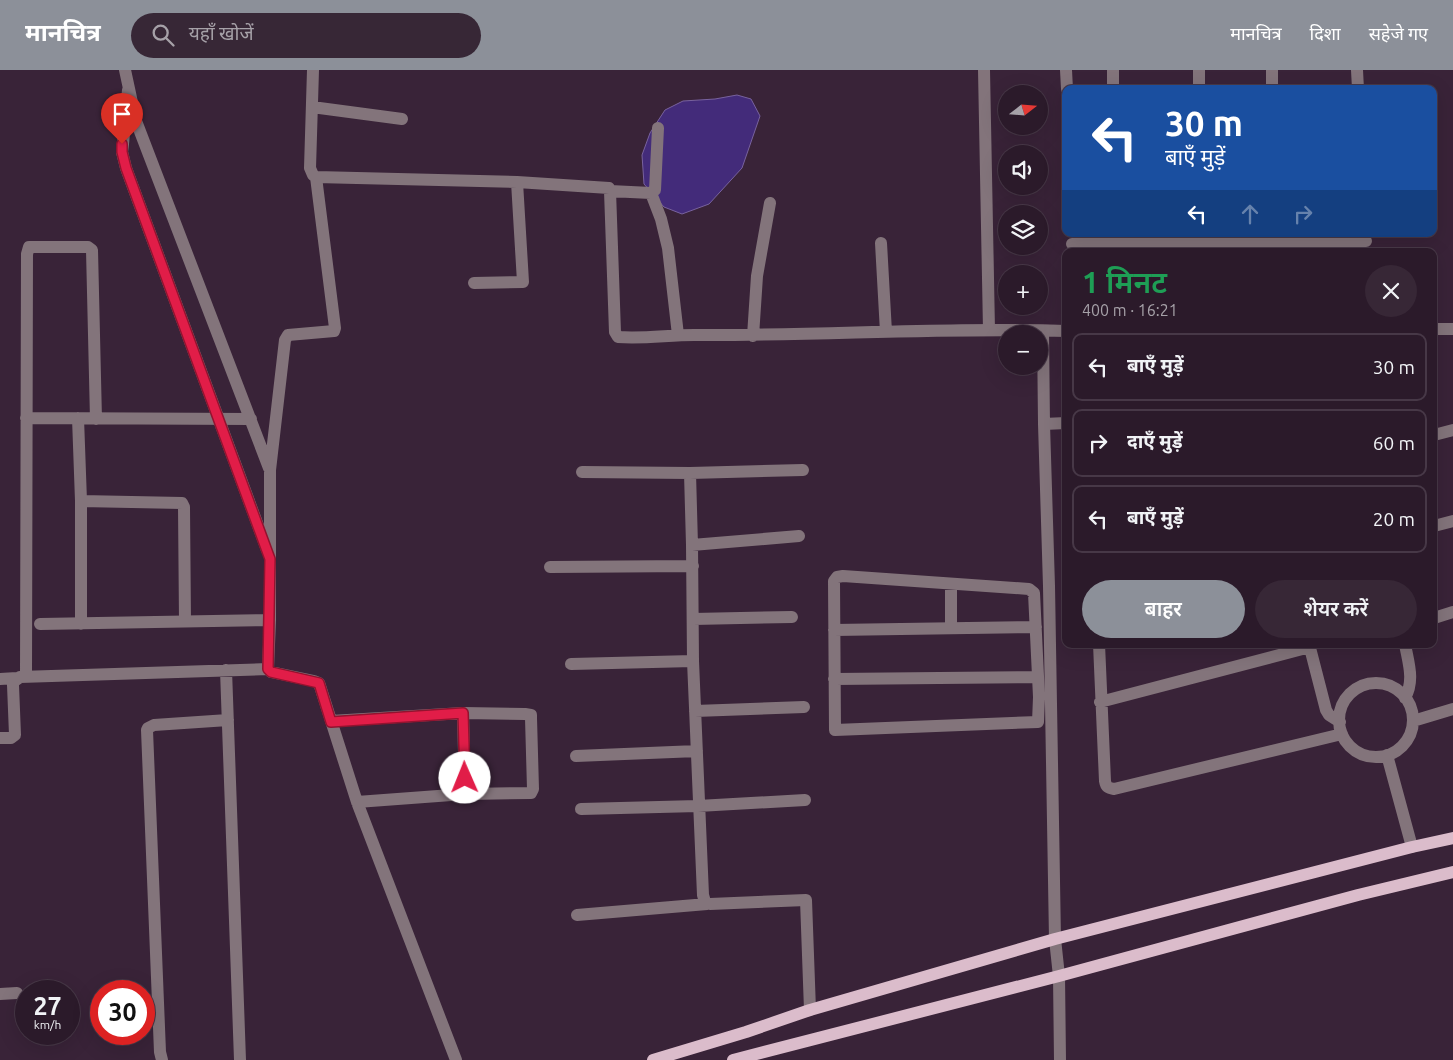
<!DOCTYPE html>
<html lang="hi">
<head>
<meta charset="utf-8">
<style>
	:root { --surface:#2b1a2a; --page:#372736; --text:#f1f3f6; --muted:#a6a1a8; --line:#473847; --accent:#8c9099 }
	body { margin:0; font-family:Ubuntu,"Noto Sans Devanagari",sans-serif; background:var(--page); color:var(--text); height:100vh; display:flex; flex-direction:column; font-size:19px; white-space:nowrap }
	* { box-sizing:border-box; margin:0 }
	p { font-size:16px; color:var(--muted) }
	.icon { flex:none; width:28px; height:28px; fill:none; stroke:currentColor; stroke-width:2; stroke-linecap:round; stroke-linejoin:round }
	.map { position:relative; flex:1; overflow:hidden }
	.sheet { position:absolute; left:1062px; top:178px; width:375px; height:400px; display:flex; flex-direction:column; background:var(--surface); border-radius:10px; box-shadow:0 5px 20px #0002,0 0 0 1px var(--line) }
	.sheet>* { flex:none }
	.hud { position:absolute; left:1062px; top:15px; width:375px; height:152px; border-radius:10px; box-shadow:0 5px 20px #0002,0 0 0 1px var(--line); background:#1a4fa0; color:#fff; overflow:hidden }
	.needle { width:32px; rotate:73deg }
	.controls { position:absolute; left:998px; top:15px; display:grid; gap:10px }
	.controls a { display:grid; place-items:center; width:50px; height:50px; border-radius:50%; background:var(--surface); box-shadow:0 5px 20px #0002,0 0 0 1px var(--line); font-size:25px }
	.speed { position:absolute; left:15px; top:910px; display:flex; gap:10px; font-size:25px; font-weight:700; text-align:center }
	.speed>* { display:grid; place-content:center; width:65px; height:65px; border-radius:50%; background:var(--surface); box-shadow:0 5px 20px #0002,0 0 0 1px var(--line); line-height:1 }
	.speed small { font-size:12px; font-weight:400 }
	.speed .limit { border:8px solid #d22; background:#fff; color:#111 }
	.pin { position:absolute; display:grid; place-items:center; width:42px; height:42px; color:#fff; margin:-51px -21px; border-radius:50% 50% 50% 0; rotate:-45deg; box-shadow:0 0 5px #0007 }
	.pin .icon { rotate:45deg }
	.me { position:absolute; width:55px; margin:-28px; rotate:359deg; stroke-linejoin:round; filter:drop-shadow(0 0 4px #0008) }
	.turn { display:flex; align-items:center; gap:18px; height:105px; padding:0 20px; font-size:22px }
	.turn .icon { width:65px; height:65px; stroke-width:2.5 }
	.turn b { display:block; font-size:35px; line-height:42px }
	.lanes { display:flex; align-items:center; height:48px; padding:0 20px; background:#0003; justify-content:center; gap:25px; direction:ltr }
	.lanes .off { opacity:.35 }
	.round { display:grid; place-items:center; flex:none; width:52px; height:52px; border-radius:26px; background:var(--page) }
	.headline { display:flex; align-items:center; justify-content:space-between; height:85px; padding:0 20px }
	h1 { font-size:30px; font-weight:600; line-height:38px; color:#1e9e55 }
	.primary-button { display:flex; gap:10px; margin-top:auto; padding:10px 20px }
	.primary-button a { flex:1; height:58px; border-radius:30px; background:var(--accent); color:#fff; font-size:20px; font-weight:600; line-height:58px; text-align:center }
	.primary-button a+a { background:var(--page); color:var(--text) }
	ul { padding:0; list-style:none }
	li { display:flex; align-items:center; gap:15px; height:68px; margin:0 10px 8px; padding:0 10px; border:2px solid var(--line); border-radius:10px }
	li div { flex:1 }
	li b { display:block; font-size:19px }
	li em { font-style:normal }
	header { display:flex; align-items:center; gap:30px; box-sizing:border-box; height:70px; padding:0 25px; background:var(--accent); color:#fff }
	header strong { font-size:24px }
	nav { display:flex; gap:28px; margin-inline-start:auto; font-size:18px }
	.search { width:350px; height:45px; background:var(--page); display:flex; align-items:center; gap:12px; box-sizing:border-box; padding:0 18px; border-radius:28px; color:var(--muted); font-size:19px }
	.map>svg:first-child { display:block }
	.water { fill:#432b7a; stroke:#78629e }
	.lines { fill:none; stroke-linecap:round; stroke-linejoin:round }
	.minor { stroke:#83747b; stroke-width:12 }
	.major { stroke:#dbbccb; stroke-width:12 }
	.route-casing { stroke:#92132f; stroke-width:12 }
	.route { stroke:#e11d48; stroke-width:9 }
</style>
</head>
<body>
<header>
<strong>मानचित्र</strong>
<div class="search"><svg class="icon" aria-label="search" viewBox="0 0 24 24"><circle cx="10" cy="10" r="6"/><path d="M15 15l6 6"/></svg>यहाँ खोजें</div>
<nav><a>मानचित्र</a><a>दिशा</a><a>सहेजे गए</a></nav>
</header>
<div class="map">
<svg width="1453" height="990" viewBox="0 0 1453 990">
	<rect width="100%" height="100%" fill="#392338"/>
	<path class="water" d="M737,25l14,4 9,17 -18,52 -33,36 -27,10 -18,-7 -20,-23 -2,-29 8,-22 15,-23 18,-9 32,-2z"/>
	<g class="lines">
		<path class="minor" d="M125,0l11,51 133,347
			M313,0l-3,98 3,7 3,2 201,5 92,6 1,3 5,141 3,5c25,2 51,-2 76,-2 124,1 248,-8 372,-4
			M984,0l5,260
			M1066,0l1,19
			M1113,0v19
			M1357,0l1,19
			M1199,19v-19
			M1272,19v-19
			M128,20l-5,54 -1,8 4,16 141,382
			M312,37l90,12
			M316,107l19,151 -1,3 -46,4 -3,5 -15,130v150l-2,49 3,3 43,9 5,2 1,3 37,116 99,258
			M610,121l41,2 4,-3 3,-62
			M651,123l10,26 7,29 10,87
			M881,173l5,89
			M1072,174l294,-3
			M474,213l49,-1 -6,-100
			M1434,259h19
			M1043,261l1,93 5,162 6,353 4,37 1,84
			M753,266l4,-60 13,-73
			M26,348l225,1
			M78,348l3,83v123
			M1044,354l22,-1
			M1434,365l19,-5
			M582,402l108,1 113,-3
			M690,403l2,72 1,116 10,234 2,7 5,2 96,-4 4,110
			M81,431l101,2 2,4 1,114
			M1434,456l19,-5
			M692,475l107,-9
			M550,497l143,-1
			M843,506l186,13 5,4 5,104 -1,25 -203,8 -1,-149 3,-4z
			M951,514v44
			M1434,548l19,-6
			M693,549l99,-2
			M40,554l230,-4
			M834,560l202,-3
			M1099,574l6,137c1,6 3,7 9,8l228,-55
			M1309,574l17,66 3,5 11,7
			M1405,574c3,18 10,36 0,54
			M571,594l122,-3
			M226,600l14,390
			M26,607l1,-423 2,-7h59l4,3 4,169
			M0,609l17,-1
			M834,609l204,-2
			M1339 650a37 37 0 1 1 74 0a37 37 0 1 1-74 0Z
			M1100,632l210,-55
			M695,641l109,-4
			M463,643l2,81
			M331,651l132,-8 62,1 6,1v3l2,71 -2,4 -66,1 -108,8
			M1413,651l40,-12
			M0,668h11l4,-3 -2,-50v-3l7,-5 248,-8
			M1387,685l25,92
			M576,686l121,-5
			M581,739l117,-3 107,-6
			M577,845l130,-11
			M0,924l17,-1
			M162,990l-2,-8 -13,-322 1,-2 6,-3 74,-5"/>
		<path class="major" d="M653,990l93,-28 64,-22 245,-71 357,-92 41,-9
			M733,990l326,-84 299,-81 95,-23"/>
	</g>
	<g class="lines">
		<g class="route-casing">
			<path id="route" d="M122,74v8l4,16 144,391 -2,110 3,3 48,11 12,39 132,-9 2,65"/>
		</g>
		<use href="#route" class="route"/>
	</g>
</svg>
<div class="controls">
<a><svg class="needle" viewBox="-14 -14 28 28"><path d="M0-13l5 13h-10z" fill="#e53935"/><path d="M0 13l5-13h-10z" fill="#a6a1a8"/></svg></a>
<a><svg class="icon" aria-label="sound" viewBox="0 0 24 24"><path d="M4 9h4l5-4v14l-5-4H4zM17 9q2 3 0 6"/></svg></a>
<a><svg class="icon" aria-label="layers" viewBox="0 0 24 24"><path d="M12 4l9 5-9 5-9-5zM3 14l9 5 9-5"/></svg></a>
<a>+</a>
<a>−</a>
</div>
<div class="speed"><div>27<small>km/h</small></div><div class="limit">30</div></div>
<div class="pin" style="left:122px;top:74px;background:#d93025"><svg class="icon" aria-label="arrive" viewBox="0 0 24 24"><path d="M6 21V4h12l-3 4 3 4H6"/></svg></div>
<svg class="me" style="left:465px;top:708px" viewBox="-20 -20 40 40"><circle r="19" fill="#fff"/><path d="M0-13L10 11 0 6-10 11z" fill="#e11d48"/></svg>
<div class="hud">
<div class="turn"><svg class="icon" aria-label="left" viewBox="0 0 24 24"><path d="M17 20v-9H6M10 6l-5 5 5 5"/></svg><div><b>30 m</b>बाएँ मुड़ें</div></div>
<div class="lanes"><svg class="icon" aria-label="left" viewBox="0 0 24 24"><path d="M17 20v-9H6M10 6l-5 5 5 5"/></svg><svg class="icon off" aria-label="ahead" viewBox="0 0 24 24"><path d="M12 20V5M6 11l6-6 6 6"/></svg><svg class="icon off" aria-label="right" viewBox="0 0 24 24"><path d="M7 20v-9h11M14 6l5 5-5 5"/></svg></div>
</div>
<section class="sheet">
<div class="headline"><div><h1>1 मिनट</h1><p>400 m · 16:21</p></div><a class="round"><svg class="icon" aria-label="close" viewBox="0 0 24 24"><path d="M6 6l12 12M18 6L6 18"/></svg></a></div>
<ul>
<li><svg class="icon" aria-label="left" viewBox="0 0 24 24"><path d="M17 20v-9H6M10 6l-5 5 5 5"/></svg><div><b>बाएँ मुड़ें</b></div><em>30 m</em></li>
<li><svg class="icon" aria-label="right" viewBox="0 0 24 24"><path d="M7 20v-9h11M14 6l5 5-5 5"/></svg><div><b>दाएँ मुड़ें</b></div><em>60 m</em></li>
<li><svg class="icon" aria-label="left" viewBox="0 0 24 24"><path d="M17 20v-9H6M10 6l-5 5 5 5"/></svg><div><b>बाएँ मुड़ें</b></div><em>20 m</em></li>
</ul>
<div class="primary-button"><a>बाहर</a><a>शेयर करें</a></div>
</section>
</div>
</body>
</html>
